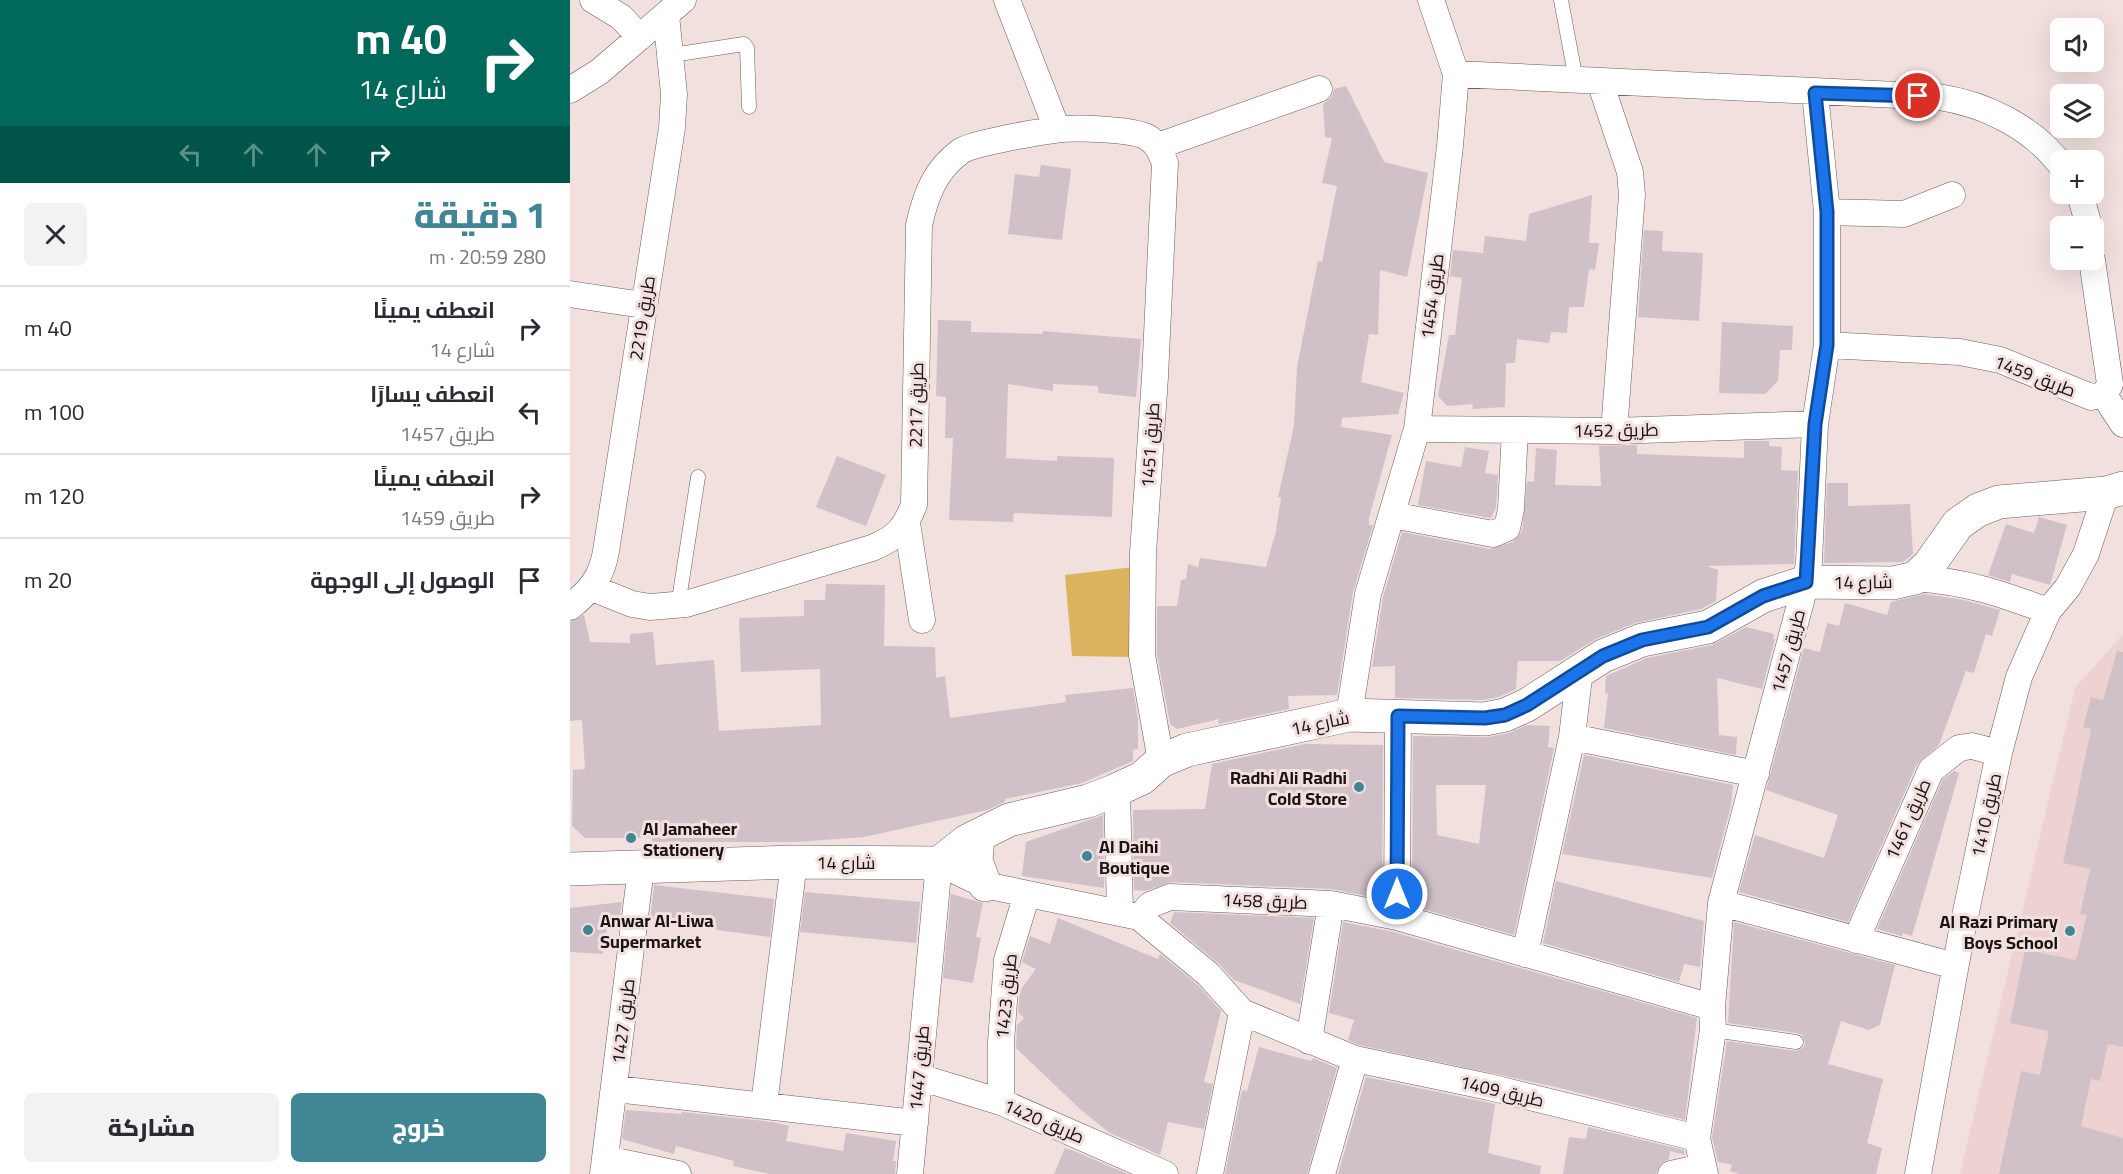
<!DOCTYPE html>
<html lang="ar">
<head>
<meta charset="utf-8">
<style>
	:root { --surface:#fff; --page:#f2f2f3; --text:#2b2b33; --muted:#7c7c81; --line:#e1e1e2; --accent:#418694 }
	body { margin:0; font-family:Georgia,Cairo,serif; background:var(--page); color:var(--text); direction:rtl; height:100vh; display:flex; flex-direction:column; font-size:22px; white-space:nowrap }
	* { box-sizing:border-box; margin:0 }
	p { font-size:20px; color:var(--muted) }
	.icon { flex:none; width:33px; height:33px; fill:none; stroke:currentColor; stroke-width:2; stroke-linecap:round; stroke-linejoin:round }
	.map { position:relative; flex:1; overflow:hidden; direction:ltr }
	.drawer { display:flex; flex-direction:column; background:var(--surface); width:570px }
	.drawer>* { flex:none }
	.banner { background:#00695c; color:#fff; overflow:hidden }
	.buttons { position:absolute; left:1480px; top:18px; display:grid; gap:12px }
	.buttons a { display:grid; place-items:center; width:54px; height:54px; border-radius:9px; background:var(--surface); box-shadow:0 6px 24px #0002; font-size:30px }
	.pin { position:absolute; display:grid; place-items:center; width:51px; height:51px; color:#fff; margin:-26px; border:3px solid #fff; border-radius:50%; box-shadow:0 2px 6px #0007 }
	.me { position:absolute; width:66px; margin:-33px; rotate:0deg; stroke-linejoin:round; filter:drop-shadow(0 0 4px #0008) }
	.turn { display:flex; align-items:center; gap:21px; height:126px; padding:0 24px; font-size:27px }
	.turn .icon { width:78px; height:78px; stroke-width:2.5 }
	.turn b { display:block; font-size:42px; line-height:51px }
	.lanes { display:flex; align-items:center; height:57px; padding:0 24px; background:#0003; justify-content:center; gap:30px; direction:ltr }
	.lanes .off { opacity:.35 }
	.round { display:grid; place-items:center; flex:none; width:63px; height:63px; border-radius:9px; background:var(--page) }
	.headline { display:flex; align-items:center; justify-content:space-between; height:102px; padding:0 24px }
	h1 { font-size:36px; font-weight:800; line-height:45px; color:var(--accent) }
	.button { display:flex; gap:12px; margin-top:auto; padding:12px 24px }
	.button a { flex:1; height:69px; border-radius:9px; background:var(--accent); color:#fff; font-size:24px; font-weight:800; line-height:69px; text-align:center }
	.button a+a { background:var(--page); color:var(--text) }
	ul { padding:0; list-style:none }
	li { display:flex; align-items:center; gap:18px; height:84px; padding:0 24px; border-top:2px solid var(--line) }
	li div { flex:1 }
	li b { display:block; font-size:22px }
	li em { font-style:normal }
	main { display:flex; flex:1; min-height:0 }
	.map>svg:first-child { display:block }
	.built { fill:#eed2d2 }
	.green { fill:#dcb45f }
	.building { fill:#d0c0c8; fill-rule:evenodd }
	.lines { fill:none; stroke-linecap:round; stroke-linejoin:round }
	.service-casing { stroke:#6c5c5c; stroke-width:15 }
	.minor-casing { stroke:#6c5c5c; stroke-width:27 }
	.tertiary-casing { stroke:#6c5c5c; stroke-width:34 }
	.service { stroke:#fff; stroke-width:14 }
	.minor { stroke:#fff; stroke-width:26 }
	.tertiary { stroke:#fff; stroke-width:33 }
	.route-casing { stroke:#114b97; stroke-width:15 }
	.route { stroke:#1a73e8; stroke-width:10 }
	.poi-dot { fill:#418694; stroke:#f2e0df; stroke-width:2 }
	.labels { text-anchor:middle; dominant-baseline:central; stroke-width:6; stroke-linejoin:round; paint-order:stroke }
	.street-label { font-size:18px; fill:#1a1313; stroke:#f2e0df }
	.poi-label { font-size:18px; font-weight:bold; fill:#1a1313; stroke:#f2e0df; text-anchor:start }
</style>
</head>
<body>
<main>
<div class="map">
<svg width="1553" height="1174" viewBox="0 0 1553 1174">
	<rect width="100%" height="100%" fill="#f2e0df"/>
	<path class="built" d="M1553,634v540h-163l115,-486z"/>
	<path class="green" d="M563,567l-2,90 -59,-1 -7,-81z"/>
	<path class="building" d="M776,86l38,76 44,11 -21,104 -27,-7 -2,65 -9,-1 -8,48 43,11 -6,21 -56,4 -1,9 51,8 -23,83v7h4l-20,67 -16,103 -49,1 1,13 -71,15 1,-5 -42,10 -7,-5 -13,-70v-48h20l4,-26 5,-1 2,-15 10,3 2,-9 66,9 10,-36 5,-34h-3l16,-71 3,-59 21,-106 4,1 15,-76 -15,-3 10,-45 -7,-1 -2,-33 8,-6 3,-9z
		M471,165l30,4 -9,71 -54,-6 7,-60 24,3z
		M1022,195l-3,48h10l-4,27 -6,-1 -5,38h-15l-2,26 -16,-1 -2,11 -32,-4 -2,24h-9l-1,44 -33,2 1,-5 -26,2 -9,-10 11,-61h6l7,-57 -12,-2 3,-26 30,3 2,-17 41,5 3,-27z
		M1074,230l19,1 -1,20 41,2 -4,68 -61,-4z
		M368,320l33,1v11l71,2 1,-3 98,8 -5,58 -38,-4v-7l-45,-2v7l-45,-7 -2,74 51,3v-5l57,2 -2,59 -98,-4 -1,9 -64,-2 4,-82h-8l1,-41 -10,-1z
		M1152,322l71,4 -1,24h-12l-2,31 -13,13 -46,-1z
		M1174,441h25v5l13,1 -1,23 17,1 -4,93 -87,2 11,4 -2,31 -15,8 -66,14 -39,16 -36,22h-42l-2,28 -17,8 -16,3 -88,-2v-32l-23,1 11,-70 19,-65 88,17 23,-7 9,-11 5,-50 7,1 2,-34 21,2 -2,35 46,1 -2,-40 38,-1v9l107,4z
		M895,447l24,4 -4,22 13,2 -2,32 -5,11 -73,-13 8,-44 35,6z
		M267,456l49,19 -20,51 -50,-19z
		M1257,483h21v23l62,-2 3,50 -10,8 -79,1z
		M1469,517l28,8 -17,60 -38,-11 -2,8 -22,-7 18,-51 28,9z
		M256,584l59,1 -1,61 51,1 1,31 9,-2 5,42 116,-16 -1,-7 68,-7 5,31v30l-5,1v11l-51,22 -77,16v3l-18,8 -123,27 -68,5h-144v-4h-67l-13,-12 1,-56 12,-1 -3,-49 -12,1v-99l14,-7 6,27 40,1v-9l23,-2 3,33 58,-5 5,71 102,-6 -1,-56 -79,3 -2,-54 65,-2v-16h21z
		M1354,594l40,6 36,10 -8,26 -6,-2 -12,39 -8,-2 -27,74 -22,19 -69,158 -109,-30 16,-57 69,23 14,-43 -72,-25 38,-142 16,4 7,-29 12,3 6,-23 42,12 4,-13z
		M1176,627l28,7 -1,5h2l-13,50 -45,-11 2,57 18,2 -1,18 -132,-27 4,-34 -3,-1 1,-17 41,-18 65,-13z
		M1547,651l6,1v395l-15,-3 -8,37 -9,-2 -10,47 42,12v36h-124l22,-103 19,4 9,-44 -39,-8 15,-73 51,10 11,-45 -7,-1 10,-45 -27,-6 28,-134 -8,-2 8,-30 12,3z
		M957,725l23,1 -2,21 6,1 -40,187 -102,-29 1,-170 75,1 21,-4zM866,785h50l-7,59 -42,-9z
		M735,744l78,1 -1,154 -50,-10 -161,-7 -26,9 -11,-1 -1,-80 72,-1 7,-45z
		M1014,755l149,30 -2,20 -19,73 -150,-24z
		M1384,771l5,2 -47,163 -9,-3 -1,3 -25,-7 66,-150z
		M533,815l1,73 -82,-12 4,-34z
		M986,881l148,40 -4,46 -16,-3 -5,18 -136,-39z
		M84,885l120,14 -4,38 -120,-16z
		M235,892l115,10 -4,41 -116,-11z
		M381,894l32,9 -7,34 5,1 -8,45 -30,-5z
		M52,902l-2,15 -11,-2 -6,39 -33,-2v-44z
		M604,912l140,6 -14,86 -66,-24 -16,-17 -48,-40z
		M488,918l100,41 2,-5 38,31 23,26 -17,71 9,2 -9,45 -36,-7 -8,33 -50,-22 -28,-22 -66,-63 1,-23 7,-7 -6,-6 2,-22 16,-21 -14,-7 8,-26 20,8z
		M773,922l50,10 304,86 -12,102 -129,-33 -197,-42 -11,-5 6,-20 -25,-7z
		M1164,922l161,43 -15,60 -11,5 -28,-9 -13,43 55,15 -16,64 15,5 -6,26h-137l-9,-3 2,-6 -14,-3 -6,-25 15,-96 68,10 8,-3 2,-5 -3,-8 -5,-2 -69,-10z
		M689,1047l52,14 2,-3 24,10 -30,106h-82l17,-84 5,1z
		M796,1077l129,27 -7,49 53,13 -1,8h-202z
		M56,1110l55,4 1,-2 90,10 17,4 -3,15 57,10 3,-18 50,8 -3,20h3l-1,13h-125l-37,-8 1,-5 -58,-15 -2,8 -52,-15z
		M1018,1127l96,23 1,5 -15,-4 -1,8 -8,4 -5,11h-93l6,-37 17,2z
		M495,1148l14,5 49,21h-74z"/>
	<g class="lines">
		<g class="service-casing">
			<path id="service" d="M991,0l15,80
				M102,55l72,-11 3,4 2,59
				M108,606l20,-129
				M1143,1030l83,12"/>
		</g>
		<g class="minor-casing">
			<path id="minor" d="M23,0l28,17 19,20
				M437,0l50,129
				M886,74l483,23c46,7 93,30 122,68
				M1030,82l30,90 2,23 -18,236
				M0,90l29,-18 84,-72
				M588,146l161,-57
				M1510,194l9,32
				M1257,212l77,2 48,-19
				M0,294l73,11
				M1257,345l133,7 40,8 91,37 13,-2 6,-11 -18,-124
				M1534,395l19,29
				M847,429l197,2 201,-7
				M822,515l101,19 14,-6 4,-19 4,-79
				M337,523l15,97
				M1345,578c53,4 84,15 133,33
				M22,588l40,16 18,3 36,-3 186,-56c24,-10 32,-18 42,-43l5,-280c7,-31 16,-55 42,-74 13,-8 77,-19 94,-21 19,-3 77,-1 92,7 11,7 13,15 18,26l-10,214 -12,176 -1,102 19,106
				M0,607c20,-16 32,-30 36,-56l66,-423 2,-34 -8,-79
				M779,715l19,-121 49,-165 33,-283 6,-72 -25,-74
				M1002,737l184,37
				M547,789l3,124
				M1151,903l234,63
				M569,917l11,-12 20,-8 161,7 66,13 315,90
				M827,917l1,-201
				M1286,940l75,-170 28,-22 13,-2 27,7
				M955,954l47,-217 8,-68
				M739,1041l22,-137
				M349,1077l82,25 164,72
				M46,1089l299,34
				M431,1102v-60l6,-82 20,-66
				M194,1105l30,-243
				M36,1159l72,15
				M33,1174l38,-306
				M340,1174l29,-311 46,22 154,32 69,57 34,38 113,47 134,28 208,51
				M640,1174l32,-162
				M752,1174l33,-115
				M1101,1174l32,-7
				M1135,1174l-8,-36 16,-108 -1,-23 9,-104 85,-321 3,-20 6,-138 12,-79v-133l-12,-119
				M1348,1174l43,-238 38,-183 20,-76 29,-66 20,-24 18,-33 20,-61"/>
		</g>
		<g class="tertiary-casing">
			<path id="tertiary" d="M408,836l-2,25 9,24
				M0,869l224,-7 145,1 28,-22 42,-21 79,-19 26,-10 28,-13 19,-17 26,-11 162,-35 136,4 20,-4 22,-10 76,-49 39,-16 66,-13 55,-31 43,-14 87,1 22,-5 14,-13 29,-41 20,-14 21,-8 107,-9 17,-5"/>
		</g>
		<use href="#service" class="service"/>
		<use href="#minor" class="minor"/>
		<use href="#tertiary" class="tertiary"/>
	</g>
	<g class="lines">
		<g class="route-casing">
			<path id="route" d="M827,894l1,-178 87,2 20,-3 22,-10 76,-49 39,-16 66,-13 55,-31 43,-14 9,-158 12,-79v-133l-12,-119 103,3"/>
		</g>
		<use href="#route" class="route"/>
	</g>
	<g class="poi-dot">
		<circle cx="789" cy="787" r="6"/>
		<circle cx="61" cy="838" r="6"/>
		<circle cx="517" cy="856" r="6"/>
		<circle cx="18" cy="930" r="6"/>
		<circle cx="1500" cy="931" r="6"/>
	</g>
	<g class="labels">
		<g class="street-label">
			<text transform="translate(862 296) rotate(-83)">طريق 1454</text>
			<text transform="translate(72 318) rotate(-81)">طريق 2219</text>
			<text transform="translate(1465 376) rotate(21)">طريق 1459</text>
			<text transform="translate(346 405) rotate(-89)">طريق 2217</text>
			<text transform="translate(1046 430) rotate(-1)">طريق 1452</text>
			<text transform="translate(580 445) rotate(-86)">طريق 1451</text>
			<text transform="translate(1293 582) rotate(-1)">شارع 14</text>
			<text transform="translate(1218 651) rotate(-75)">طريق 1457</text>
			<text transform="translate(750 723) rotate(-12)">شارع 14</text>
			<text transform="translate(1416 815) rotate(-78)">طريق 1410</text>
			<text transform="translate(1338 819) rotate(-66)">طريق 1461</text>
			<text x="276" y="862">شارع 14</text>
			<text transform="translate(695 901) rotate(2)">طريق 1458</text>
			<text transform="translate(436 996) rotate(-84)">طريق 1423</text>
			<text transform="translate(53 1021) rotate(-83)">طريق 1427</text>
			<text transform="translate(349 1068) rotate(-85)">طريق 1447</text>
			<text transform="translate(932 1091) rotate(13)">طريق 1409</text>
			<text transform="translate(474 1121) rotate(23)">طريق 1420</text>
		</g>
		<g class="poi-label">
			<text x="777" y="777" text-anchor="end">Radhi Ali Radhi<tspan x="777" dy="21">Cold Store</tspan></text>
			<text x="73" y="828">Al Jamaheer<tspan x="73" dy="21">Stationery</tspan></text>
			<text x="529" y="846">Al Daihi<tspan x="529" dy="21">Boutique</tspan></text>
			<text x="30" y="920">Anwar Al-Liwa<tspan x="30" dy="21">Supermarket</tspan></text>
			<text x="1488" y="921" text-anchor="end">Al Razi Primary<tspan x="1488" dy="21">Boys School</tspan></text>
		</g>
	</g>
</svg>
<div class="buttons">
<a><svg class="icon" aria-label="sound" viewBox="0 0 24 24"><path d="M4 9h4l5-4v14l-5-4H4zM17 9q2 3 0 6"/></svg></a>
<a><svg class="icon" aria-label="layers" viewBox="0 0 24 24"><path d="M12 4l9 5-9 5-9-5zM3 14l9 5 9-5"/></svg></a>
<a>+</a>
<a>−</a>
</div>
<div class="pin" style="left:1348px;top:96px;background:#d93025"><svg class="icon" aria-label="arrive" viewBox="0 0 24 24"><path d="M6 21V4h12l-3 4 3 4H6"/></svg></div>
<svg class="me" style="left:827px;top:894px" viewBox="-20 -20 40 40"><circle r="17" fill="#1a73e8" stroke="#fff" stroke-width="3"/><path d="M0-11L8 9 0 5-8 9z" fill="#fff"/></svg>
</div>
<section class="drawer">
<div class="banner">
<div class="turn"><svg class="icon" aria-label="right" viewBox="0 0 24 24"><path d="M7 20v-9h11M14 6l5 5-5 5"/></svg><div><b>40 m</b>شارع 14</div></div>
<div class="lanes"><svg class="icon off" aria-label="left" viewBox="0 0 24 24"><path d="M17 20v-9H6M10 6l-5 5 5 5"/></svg><svg class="icon off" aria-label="ahead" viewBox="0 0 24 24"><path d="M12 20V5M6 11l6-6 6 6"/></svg><svg class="icon off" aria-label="ahead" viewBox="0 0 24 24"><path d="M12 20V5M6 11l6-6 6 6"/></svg><svg class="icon" aria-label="right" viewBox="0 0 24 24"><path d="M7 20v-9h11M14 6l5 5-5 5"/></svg></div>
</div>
<div class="headline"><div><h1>1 دقيقة</h1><p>280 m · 20:59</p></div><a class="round"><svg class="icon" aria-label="close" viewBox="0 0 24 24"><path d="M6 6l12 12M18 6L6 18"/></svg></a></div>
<ul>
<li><svg class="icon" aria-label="right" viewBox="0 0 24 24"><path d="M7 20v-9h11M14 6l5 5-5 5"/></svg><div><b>انعطف يمينًا</b><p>شارع 14</p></div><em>40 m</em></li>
<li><svg class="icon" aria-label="left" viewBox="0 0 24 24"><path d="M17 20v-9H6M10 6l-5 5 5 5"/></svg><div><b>انعطف يسارًا</b><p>طريق 1457</p></div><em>100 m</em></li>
<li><svg class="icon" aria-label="right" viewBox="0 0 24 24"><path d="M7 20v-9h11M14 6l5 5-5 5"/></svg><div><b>انعطف يمينًا</b><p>طريق 1459</p></div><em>120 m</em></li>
<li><svg class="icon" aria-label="arrive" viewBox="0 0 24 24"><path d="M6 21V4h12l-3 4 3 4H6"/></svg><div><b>الوصول إلى الوجهة</b></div><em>20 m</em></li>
</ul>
<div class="button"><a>خروج</a><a>مشاركة</a></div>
</section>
</main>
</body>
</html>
